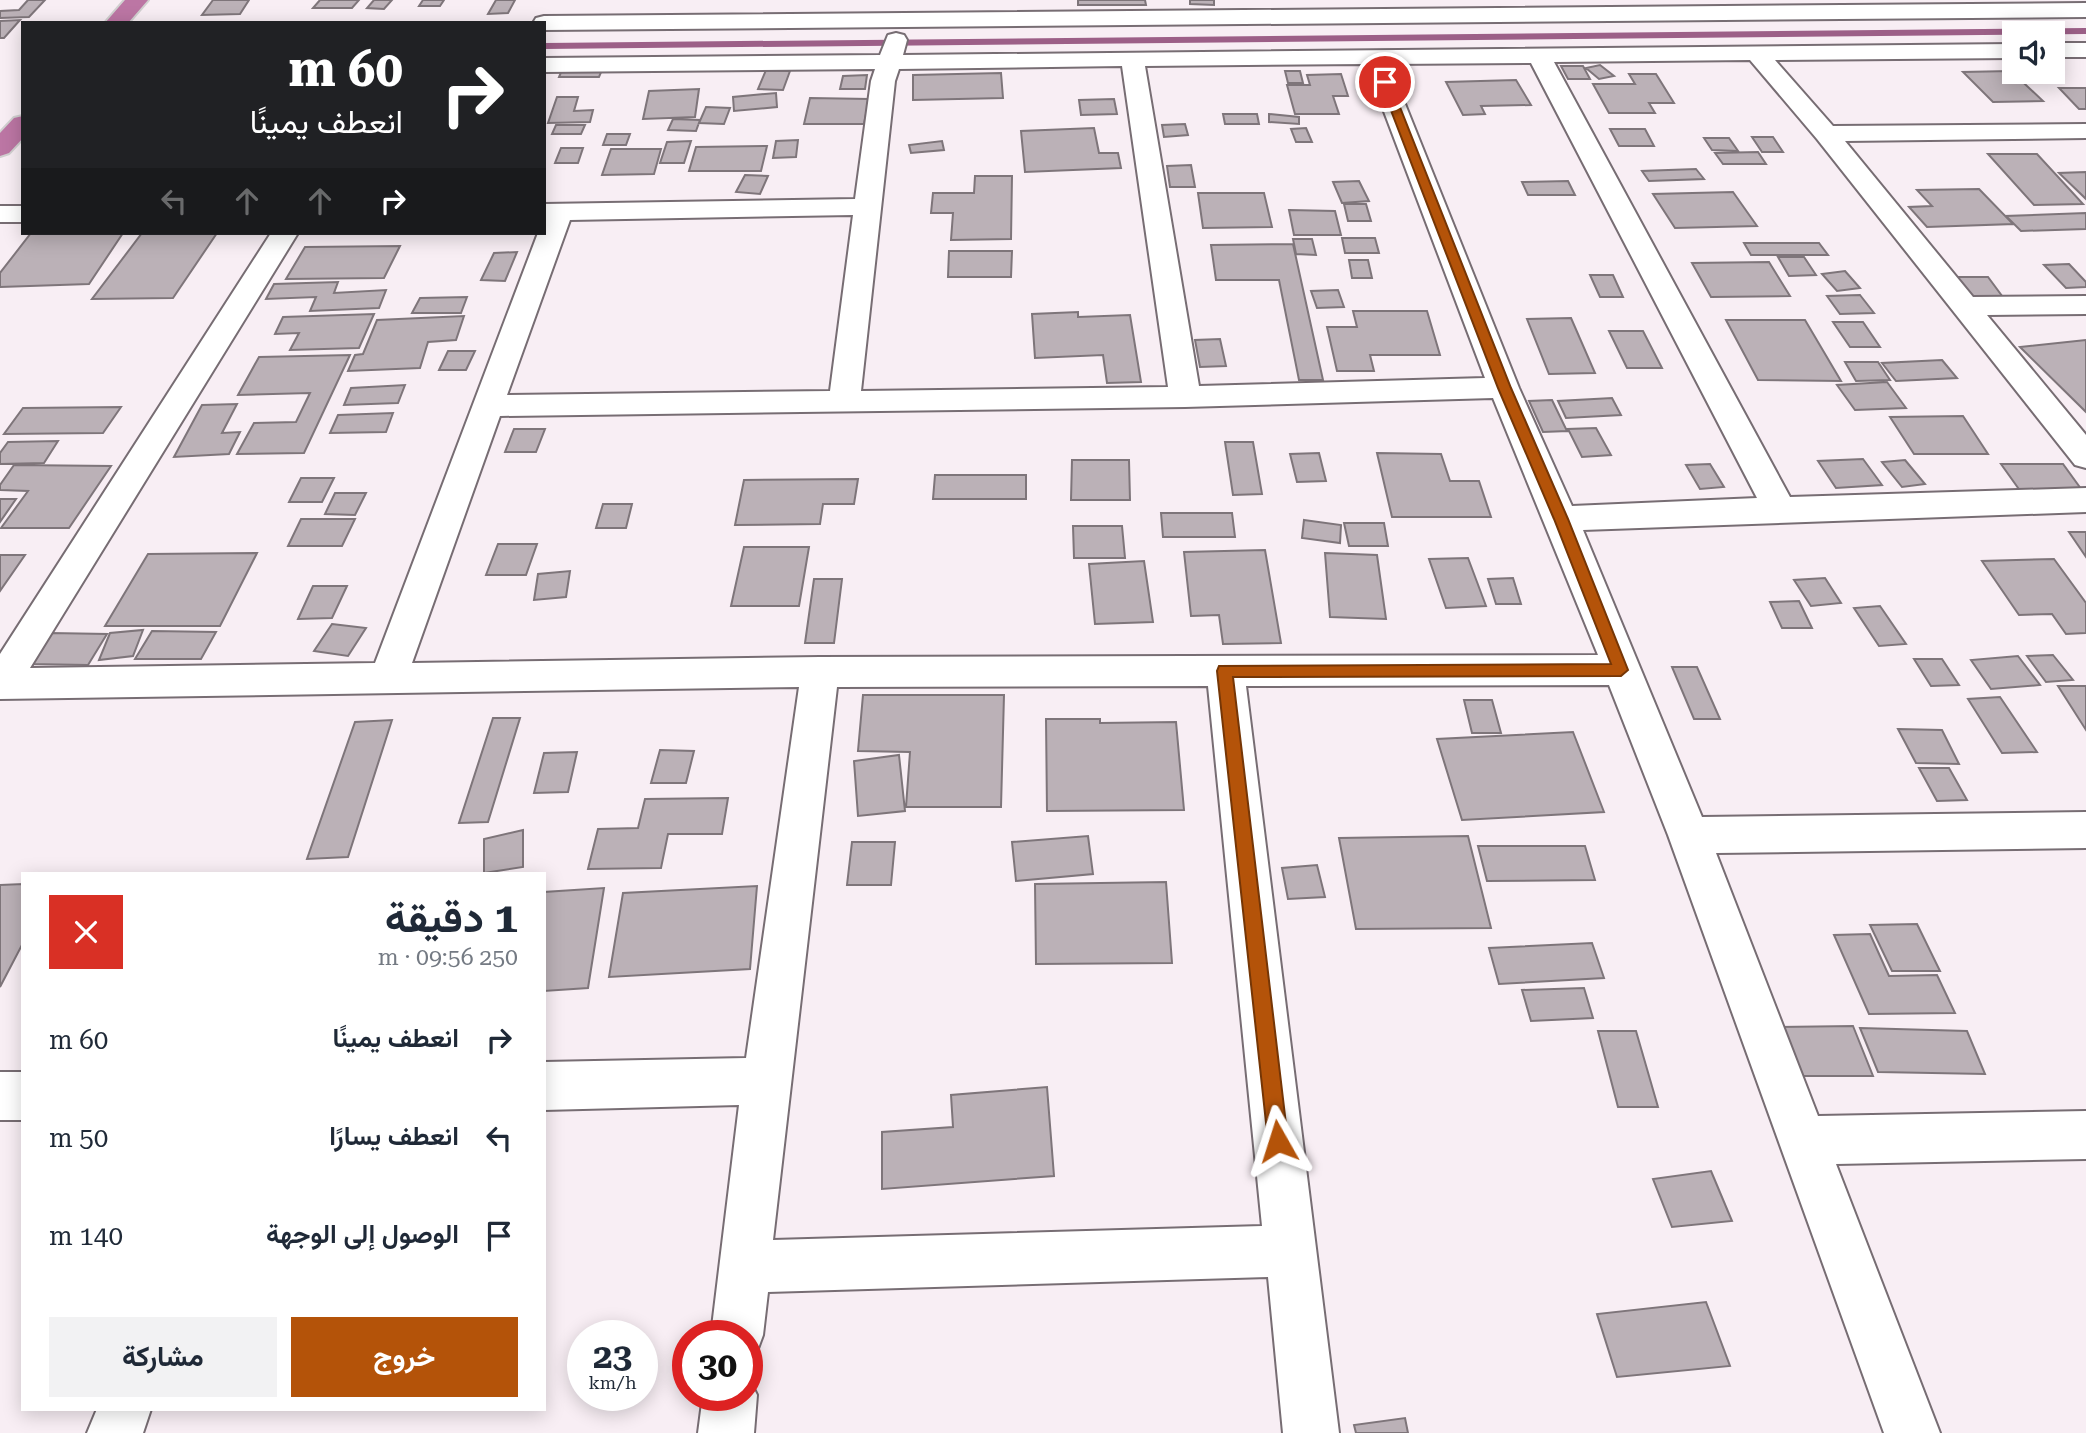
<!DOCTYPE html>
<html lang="ar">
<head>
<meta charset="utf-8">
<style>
	:root { --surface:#fff; --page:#f2f2f3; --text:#1f2937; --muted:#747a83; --accent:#b45309 }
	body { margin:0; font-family:"Roboto Serif",Vazirmatn,serif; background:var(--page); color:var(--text); direction:rtl; height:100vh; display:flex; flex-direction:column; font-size:26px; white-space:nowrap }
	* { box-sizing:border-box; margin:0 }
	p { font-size:23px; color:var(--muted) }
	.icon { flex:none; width:38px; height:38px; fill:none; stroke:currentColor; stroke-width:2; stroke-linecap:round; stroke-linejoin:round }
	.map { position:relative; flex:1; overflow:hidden; direction:ltr }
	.panel { position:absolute; left:21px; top:872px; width:525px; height:539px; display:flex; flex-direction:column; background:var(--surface); border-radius:0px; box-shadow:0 4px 18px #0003; direction:rtl }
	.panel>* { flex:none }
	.top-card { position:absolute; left:21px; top:21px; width:525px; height:214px; border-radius:0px; box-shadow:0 4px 18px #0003; direction:rtl; background:#202124; color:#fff; overflow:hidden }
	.tools { position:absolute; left:2002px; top:21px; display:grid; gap:14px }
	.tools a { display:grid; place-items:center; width:63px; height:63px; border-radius:0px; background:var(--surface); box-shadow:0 4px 18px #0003; font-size:35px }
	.speed { position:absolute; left:567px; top:1320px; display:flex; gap:14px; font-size:35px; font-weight:700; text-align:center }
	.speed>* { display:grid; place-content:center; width:91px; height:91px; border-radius:50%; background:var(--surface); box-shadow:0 4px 18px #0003; line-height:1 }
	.speed small { font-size:18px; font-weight:400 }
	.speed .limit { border:10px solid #d22; background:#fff; color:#111 }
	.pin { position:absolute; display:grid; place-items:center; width:60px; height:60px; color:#fff; margin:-30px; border:4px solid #fff; border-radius:50%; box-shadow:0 2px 7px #0007 }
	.me { position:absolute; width:77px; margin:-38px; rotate:354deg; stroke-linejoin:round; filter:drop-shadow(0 0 5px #0008) }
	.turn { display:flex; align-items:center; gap:24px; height:147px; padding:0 28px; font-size:32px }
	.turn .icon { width:91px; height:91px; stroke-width:2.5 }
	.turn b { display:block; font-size:49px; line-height:60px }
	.lanes { display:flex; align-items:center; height:66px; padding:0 28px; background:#0003; justify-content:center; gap:35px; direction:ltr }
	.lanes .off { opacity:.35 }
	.round { display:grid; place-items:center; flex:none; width:74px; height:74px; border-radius:0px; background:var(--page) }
	.headline { display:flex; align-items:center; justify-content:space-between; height:119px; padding:0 28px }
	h1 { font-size:42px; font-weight:700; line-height:52px }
	.primary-button { display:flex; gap:14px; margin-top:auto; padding:14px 28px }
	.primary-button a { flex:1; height:80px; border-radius:0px; background:var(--accent); color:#fff; font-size:28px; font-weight:700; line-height:80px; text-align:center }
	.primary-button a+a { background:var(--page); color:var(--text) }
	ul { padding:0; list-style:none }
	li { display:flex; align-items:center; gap:21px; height:98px; padding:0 28px }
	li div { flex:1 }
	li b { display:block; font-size:26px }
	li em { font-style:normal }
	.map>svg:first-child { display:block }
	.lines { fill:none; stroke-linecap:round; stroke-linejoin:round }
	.stream { fill:#9c5f87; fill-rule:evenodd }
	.building { fill:#bbb1b7; stroke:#7e757a; stroke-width:2 }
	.minor-casing { stroke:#776d73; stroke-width:4 }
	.highway-casing { stroke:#d1d0d0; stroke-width:4 }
	.minor { fill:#fff; fill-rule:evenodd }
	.highway { fill:#bc76a4; fill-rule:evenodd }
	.route { fill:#b45309; stroke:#753606; stroke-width:2 }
</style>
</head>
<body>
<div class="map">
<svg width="2086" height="1433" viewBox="0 0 2086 1433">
	<rect width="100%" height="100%" fill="#f8eef4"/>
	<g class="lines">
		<path class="stream" d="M2086,28v6l-1542,15v-6z"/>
	</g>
	<path class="building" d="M28,0h17l-16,17 -29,1v-7l19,-1z
		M213,0h36l-9,14 -38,1z
		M320,0h39l-7,8h-39z
		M374,0h18l-8,9 -17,-1z
		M423,0h21l-4,6h-21z
		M496,0h19l-7,13 -20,1z
		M1078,0h67l1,5h-68z
		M1190,0h24v5l-24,-1z
		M20,20l-16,18h-4v-17z
		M1600,65l14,11 -15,3 -13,-11z
		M1561,66h22l7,13h-22z
		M562,70h40l-3,7h-40z
		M766,70l24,1 -7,19 -25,-1z
		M1285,71h15l3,12h-15z
		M2011,71l32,30 -50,1 -30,-30z
		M1001,73l2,25 -90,2v-25z
		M1341,74l7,22h-15l6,18h-44l-8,-29h23l-3,-10z
		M1629,74h27l18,29h-25l6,10h-46l-16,-29h42z
		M867,75l-2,14h-25l3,-13z
		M1516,80l15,25 -50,1 4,8 -22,1 -17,-33z
		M2059,88h27v21h-7z
		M699,89l-4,28 -52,2 6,-28z
		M776,93l1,14 -43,4 -1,-14z
		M557,97h21l-4,14 19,-1 -3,12 -42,1z
		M810,98l59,1 -5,25h-60z
		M1114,99l3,15 -36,1 -2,-15z
		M706,107l24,1 -6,16 -25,-1z
		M1223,114h34l2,10h-34z
		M1269,114l30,3v7l-30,-2z
		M673,119l27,1 -4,11 -28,-1z
		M1185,124l3,11 -24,2 -2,-12z
		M556,125h29l-4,9h-29z
		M1094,128l5,25h19l3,15 -96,4 -4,-41z
		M1306,128l6,14h-16l-5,-13z
		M1610,129h35l9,17h-35z
		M607,134h23l-4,11h-23z
		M1752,137h21l10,15h-21z
		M1704,138h25l9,13 -26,-1z
		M798,140l-2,17 -23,1 3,-17z
		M691,141l-7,22h-24l7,-21z
		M942,141l2,9 -33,3 -2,-8z
		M767,146l-6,25h-72l7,-24z
		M561,148h22l-5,15h-23z
		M611,149h50l-7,25 -52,1z
		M1758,152l8,12h-43l-8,-11z
		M1988,154h49l46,50 -49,1z
		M1191,165l4,22h-25l-3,-21z
		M1696,169l8,10 -55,2 -7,-10z
		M2086,172v27l-27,-26z
		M745,175l23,1 -8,18 -24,-2z
		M975,176h37l-1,63 -60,1 2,-27h-22l2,-20h41z
		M1359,181l10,20 -27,2 -9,-21z
		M1568,181l7,14h-47l-6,-13z
		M1979,189l34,35 -86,3 -18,-20 23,-1 -15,-16z
		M1733,192l24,34 -82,2 -22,-34z
		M1198,193h66l8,34 -69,1z
		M1344,204h22l5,17h-23z
		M1289,210l46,1 6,24h-47z
		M2086,213v16l-65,2 -15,-15z
		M31,233h92l-34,51 -89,3v-14z
		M142,233h75l-44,65 -81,1z
		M1342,238h33l4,15h-34z
		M1293,239h19l4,16 -20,-1z
		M1744,243h75l9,12h-77z
		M1293,244l30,136h-24l-20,-100h-63l-5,-35z
		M400,246l-16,32 -98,1 19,-32z
		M949,251h63l-1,26h-63z
		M517,252l-12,29 -24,-1 13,-27z
		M1778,257h26l12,18 -27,1z
		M1349,260h19l4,18h-20z
		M1769,262l21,34 -79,1 -19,-34z
		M2069,264l17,18v5l-20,1 -22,-23z
		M1845,271l15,17 -23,3 -15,-17z
		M1590,275h23l10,22h-23z
		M1954,277h34l17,23h-34z
		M338,282l-4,11 52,-3 -7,18 -69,3 6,-14 -50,2 8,-15z
		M1338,290l6,17 -27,1 -6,-17z
		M1860,295l14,18 -34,1 -13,-18z
		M467,297l-6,16h-49l8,-15z
		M1353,311h74l13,44h-70l4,16h-37l-10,-44h30z
		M1078,312v5l52,-2 11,67 -34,1 -4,-28 -68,3 -3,-44z
		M374,314l-15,34 -69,2 9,-17 -24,1 8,-17z
		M464,316l-8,24 -28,2 -8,26 -72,3 7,-16 8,-1 14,-34z
		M1571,318l24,55 -46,1 -22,-55z
		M1726,320h79l36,61 -83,-1z
		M1833,322h30l17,25h-30z
		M1609,331h34l19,37h-35z
		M1220,339l6,27 -26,1 -5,-27z
		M2086,340v72l-66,-65z
		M448,351h27l-9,19h-27z
		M350,355l-46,98 -67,1 17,-31 42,-1 14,-29 -72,2 21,-38z
		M1942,360l15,18 -61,3 -14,-18z
		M1845,362h33l12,18 -34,1z
		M1887,382l19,26 -51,2 -18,-25z
		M405,385l-7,18 -54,2 7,-17z
		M1612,398l9,17 -55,3 -8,-17z
		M1552,400l15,31 -24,1 -14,-31z
		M237,404l-15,29 18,-1 -11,22 -55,3 28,-52z
		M121,407l-18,26 -99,1 19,-26z
		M393,413l-7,19 -56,1 8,-18z
		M1963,416l25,38h-74l-24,-37z
		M1596,428l15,27 -29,2 -14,-28z
		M514,429h31l-9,23h-31z
		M58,441l-14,22 -44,1v-11l8,-11z
		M1225,442h28l9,52 -29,1z
		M1319,453l7,28 -29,1 -7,-28z
		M1377,453l64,1 9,27h29l12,36h-99z
		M1863,459l19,26 -46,3 -18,-27z
		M1072,460h57l1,40h-59z
		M1905,460l20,24 -23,3 -20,-25z
		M1710,464l14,23 -24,2 -14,-24z
		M2001,464h62l21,29 -63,-1z
		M14,465l97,1 -42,62h-68l27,-37 -28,-1v-5z
		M935,475h91v24h-93z
		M301,478h33l-12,24h-33z
		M858,479l-4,25h-31l-3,20 -85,1 9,-45z
		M335,493h31l-11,22 -30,-1z
		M0,499h16l-16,23z
		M603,504h29l-6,24h-30z
		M1161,513h71l3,24h-72z
		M301,519h54l-13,27h-54z
		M1304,520l37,5 -1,18 -38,-5z
		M1344,523h40l4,23h-39z
		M1073,526h49l3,32h-51z
		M2069,532h17v25z
		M498,544h39l-11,31h-40z
		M744,547h65l-10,59h-68z
		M1265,550l16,93 -58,1 -4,-29 -28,1 -7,-64z
		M257,553l-37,73h-115l43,-72z
		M1325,553l52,2 9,64 -56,-2z
		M0,555h25l-25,36z
		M1468,558l18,48 -40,2 -17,-49z
		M2054,559l32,44v30l-20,1 -14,-20 -33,1 -37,-54z
		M1144,561l9,61 -58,2 -6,-60z
		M570,571l-4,26 -32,3 4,-26z
		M1513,578l8,26h-25l-8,-25z
		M1825,578l16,25 -30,3 -17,-26z
		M814,579h28l-8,64h-29z
		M313,586h34l-15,32 -34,1z
		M1799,601l13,27h-30l-12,-26z
		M1880,606l26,38 -27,2 -25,-38z
		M332,624l34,4 -18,28 -34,-5z
		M143,630l-10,26 -34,4 11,-27z
		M152,631l64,1 -15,27h-66z
		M50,633l57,1 -19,31 -58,-1z
		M2053,655l20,25 -27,2 -19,-26z
		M2018,656l22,29 -49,4 -20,-29z
		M1914,659h28l17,26 -28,1z
		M1672,667h25l23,52h-26z
		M2058,686h28v44z
		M863,695h141l-3,112h-95l4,-55 -52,-1z
		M2000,697l37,55 -35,1 -34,-54z
		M1464,700h28l9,33h-29z
		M493,718h27l-32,104 -29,1z
		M1046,719h54v4l76,-1 8,88 -137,1z
		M392,720l-44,137 -41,2 48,-137z
		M1898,729l44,1 17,34 -43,-1z
		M1573,732l31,80 -142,8 -25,-81z
		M660,750l34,1 -8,32h-35z
		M577,752l-9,40 -34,1 10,-40z
		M899,755l6,56 -47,5 -4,-55z
		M1919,768h30l18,32 -30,1z
		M728,798l-6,36h-54l-7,34 -73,1 10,-40 40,-1 7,-29z
		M523,830v37l-39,6v-34z
		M1088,836l5,38 -77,7 -4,-39z
		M1468,836l23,92 -135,1 -17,-91z
		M852,842h43l-4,43h-44z
		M1478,846h107l10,34 -108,1z
		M1317,865l8,32 -37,2 -6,-31z
		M1166,882l6,81 -136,1 -1,-80z
		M23,884v59l-23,44v-102z
		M757,886l-7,83 -141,8 14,-84z
		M604,888l-16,100 -44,3v-99z
		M1917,924l23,47h-48l-22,-46z
		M1870,934l19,42 48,-1 18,38 -86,1 -35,-79z
		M1592,943l12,35 -105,6 -10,-36z
		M1584,988l9,30 -62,3 -9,-31z
		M1853,1026l20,50h-77l-19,-49z
		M1860,1028l107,3 18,43 -107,-2z
		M1598,1031h38l22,76h-40z
		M1047,1087l7,89 -172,13v-57l71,-5 -2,-32z
		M1711,1171l21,50 -60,6 -19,-48z
		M1706,1302l24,64 -113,11 -20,-63z
		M1405,1418l3,15h-52l-2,-8z"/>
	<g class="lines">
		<g class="minor-casing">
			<path id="minor" d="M2086,3v14l-1542,13v-7h-11l3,-5 8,-2z
				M896,33l8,2 3,5 -4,15 1111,-11v14l-239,2 58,66 253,-2v14l-241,3 128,156 113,-1v18l-99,1 99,120v33l-11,-3 -258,-326 -67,-79 -196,2 236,435 296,-9v24l-503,18 119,287 384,-5v36l-370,5 102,263 268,-5v48l-250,5 104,269h-56l-216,-598 -59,-150 -363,1 93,747h-56l-15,-156 -500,15 -5,43 -7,19 -9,3v-22h-36l28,-230 -195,5v-48l202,-4 53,-371 -799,12v-45l271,-421h27l-268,435 345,-5 163,-430h6v-29l311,-5 16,-118 4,-12 -331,3v-14l336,-3 8,-20zM1531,63l226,435 -185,8 -53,-118 -130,-324zM1366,64l119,314 -286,8 -54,-320zM1122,66l46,321 -307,4 34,-310 4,-12zM853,215l-23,176 -323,4 63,-175zM1493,398l105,257 -778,2 -408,6 88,-247 685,-9zM1208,686l54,540 -489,14 64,-553z
				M2053,43h33v14h-33z
				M0,206h23v16h-23z
				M0,1072h23v48h-23z
				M747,1375l10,20 -3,38h-56l5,-38h44z
				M97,1409h54l-8,24h-56z"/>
		</g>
		<g class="highway-casing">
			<path id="highway" d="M125,0h23l-20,23h-23z
				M23,116v22l-14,15 -9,3v-23l14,-15z"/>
		</g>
		<use href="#minor" class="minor"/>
		<use href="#highway" class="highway"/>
	</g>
	<path class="route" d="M1385,79l5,3 121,306 57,131 60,151 -7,6 -388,1 55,464 -3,7 -7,3 -7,-3 -3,-7 -51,-470 2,-5 392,-2 -57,-145 -56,-131 -118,-306z"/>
</svg>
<div class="tools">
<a><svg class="icon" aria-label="sound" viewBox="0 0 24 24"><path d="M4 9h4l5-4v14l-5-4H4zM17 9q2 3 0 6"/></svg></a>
</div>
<div class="speed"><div>23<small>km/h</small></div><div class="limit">30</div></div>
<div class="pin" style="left:1385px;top:82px;background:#d93025"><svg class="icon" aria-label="arrive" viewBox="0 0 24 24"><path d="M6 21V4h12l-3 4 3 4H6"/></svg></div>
<svg class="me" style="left:1278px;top:1141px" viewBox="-20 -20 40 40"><path d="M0-17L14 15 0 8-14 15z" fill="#b45309" stroke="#fff" stroke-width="4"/></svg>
<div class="top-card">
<div class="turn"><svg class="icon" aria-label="right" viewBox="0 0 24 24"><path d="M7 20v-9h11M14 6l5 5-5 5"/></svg><div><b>60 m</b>انعطف يمينًا</div></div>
<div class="lanes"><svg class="icon off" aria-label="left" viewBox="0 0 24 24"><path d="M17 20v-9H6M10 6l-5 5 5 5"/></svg><svg class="icon off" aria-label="ahead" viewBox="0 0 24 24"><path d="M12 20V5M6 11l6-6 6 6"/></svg><svg class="icon off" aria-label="ahead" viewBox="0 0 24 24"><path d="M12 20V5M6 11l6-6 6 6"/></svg><svg class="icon" aria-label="right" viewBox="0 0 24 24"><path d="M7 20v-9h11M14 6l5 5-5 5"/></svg></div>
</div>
<section class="panel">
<div class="headline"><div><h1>1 دقيقة</h1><p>250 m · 09:56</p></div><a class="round" style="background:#d93025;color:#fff"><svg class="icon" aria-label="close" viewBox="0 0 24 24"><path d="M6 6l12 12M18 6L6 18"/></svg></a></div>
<ul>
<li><svg class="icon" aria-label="right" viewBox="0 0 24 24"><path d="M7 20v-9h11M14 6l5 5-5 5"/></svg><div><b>انعطف يمينًا</b></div><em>60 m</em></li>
<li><svg class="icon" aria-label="left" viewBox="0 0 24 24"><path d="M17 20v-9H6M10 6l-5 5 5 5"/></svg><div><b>انعطف يسارًا</b></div><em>50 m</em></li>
<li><svg class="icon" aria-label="arrive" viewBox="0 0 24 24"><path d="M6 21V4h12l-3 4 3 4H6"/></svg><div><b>الوصول إلى الوجهة</b></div><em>140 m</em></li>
</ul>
<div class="primary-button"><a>خروج</a><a>مشاركة</a></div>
</section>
</div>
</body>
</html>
